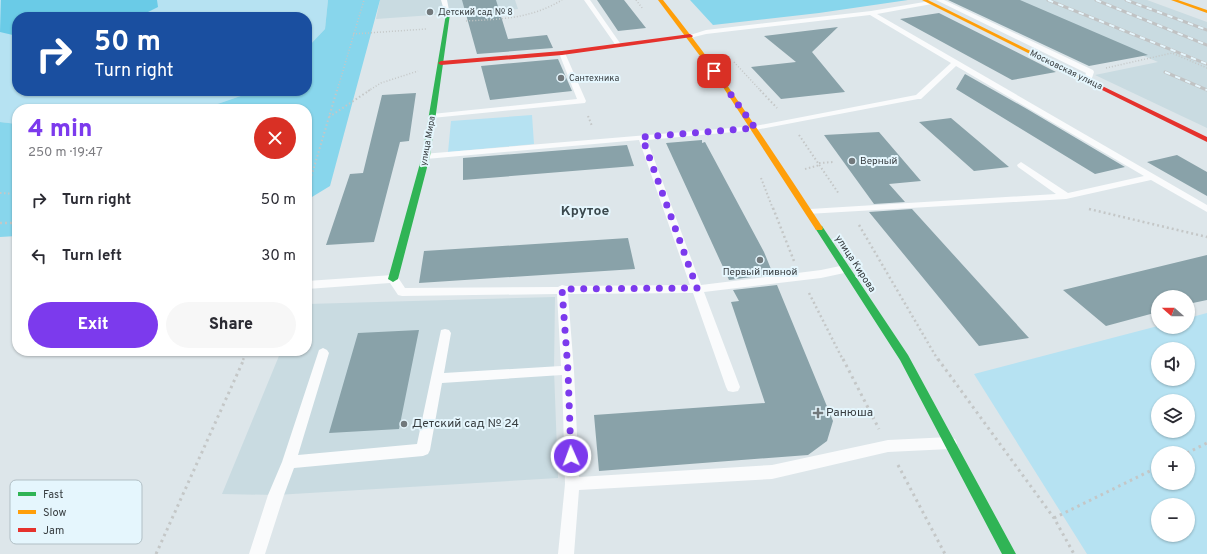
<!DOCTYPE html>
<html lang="en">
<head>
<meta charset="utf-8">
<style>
	:root { --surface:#fff; --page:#f7f7f7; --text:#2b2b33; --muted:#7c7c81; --accent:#7c3aed }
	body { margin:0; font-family:Overpass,sans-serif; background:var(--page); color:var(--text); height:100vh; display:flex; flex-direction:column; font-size:15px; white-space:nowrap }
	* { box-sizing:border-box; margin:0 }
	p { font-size:13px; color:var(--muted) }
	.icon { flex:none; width:22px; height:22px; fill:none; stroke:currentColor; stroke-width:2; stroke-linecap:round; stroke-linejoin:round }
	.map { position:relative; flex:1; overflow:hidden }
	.sheet { position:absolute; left:12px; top:104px; width:300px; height:252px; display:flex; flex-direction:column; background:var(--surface); border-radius:16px; box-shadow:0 1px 3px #0004 }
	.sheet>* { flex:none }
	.top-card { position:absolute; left:12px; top:12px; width:300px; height:84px; border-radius:16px; box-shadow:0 1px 3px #0004; background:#1a4fa0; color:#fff; overflow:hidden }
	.needle { width:26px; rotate:291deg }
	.controls { position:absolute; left:1151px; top:290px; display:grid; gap:8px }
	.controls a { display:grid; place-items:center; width:44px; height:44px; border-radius:50%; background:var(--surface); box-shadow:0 1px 3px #0004; font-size:20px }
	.pin { position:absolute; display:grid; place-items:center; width:34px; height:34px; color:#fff; margin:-17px; border-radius:8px; box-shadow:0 2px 6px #0006 }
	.me { position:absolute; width:44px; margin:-22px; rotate:358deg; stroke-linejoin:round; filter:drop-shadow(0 0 3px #0008) }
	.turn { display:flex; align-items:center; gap:14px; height:84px; padding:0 16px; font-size:18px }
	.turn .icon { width:52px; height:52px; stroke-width:2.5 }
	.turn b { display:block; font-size:28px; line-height:34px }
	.round { display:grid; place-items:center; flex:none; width:42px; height:42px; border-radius:21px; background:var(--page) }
	.summary { display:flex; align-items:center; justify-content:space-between; height:68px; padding:0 16px }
	h1 { font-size:24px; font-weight:800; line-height:30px; color:var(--accent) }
	.action { display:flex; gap:8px; margin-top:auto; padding:8px 16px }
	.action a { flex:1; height:46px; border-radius:24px; background:var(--accent); color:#fff; font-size:16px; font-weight:800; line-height:46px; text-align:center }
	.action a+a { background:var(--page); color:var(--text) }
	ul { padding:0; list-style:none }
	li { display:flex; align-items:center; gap:12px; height:56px; padding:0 16px }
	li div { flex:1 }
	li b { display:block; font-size:15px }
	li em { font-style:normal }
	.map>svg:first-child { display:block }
	.built { fill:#c9dbe1 }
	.green { fill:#b6e2f2; fill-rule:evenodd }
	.forest { fill:#88d6ec }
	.water { fill:#6acbe7 }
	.building { fill:#89a2a9 }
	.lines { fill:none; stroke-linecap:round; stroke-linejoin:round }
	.path-far3 { stroke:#c4c7c7; stroke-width:1.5; stroke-dasharray:1 2; stroke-linecap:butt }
	.path-far2 { stroke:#c4c7c7; stroke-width:2; stroke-dasharray:1.5 2.5; stroke-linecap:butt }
	.path-far1 { stroke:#c4c7c7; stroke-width:2.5; stroke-dasharray:2 3; stroke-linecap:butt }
	.path { stroke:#c4c7c7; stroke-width:3; stroke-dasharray:2.5 4; stroke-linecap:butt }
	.lane { fill:#fafbfc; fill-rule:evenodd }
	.fast { fill:#30b455; fill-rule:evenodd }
	.slow { fill:#ff9f0a; fill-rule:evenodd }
	.jam { fill:#e5322d; fill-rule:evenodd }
	.rail-casing { stroke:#c1c3c4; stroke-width:3 }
	.rail { stroke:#e5f6fd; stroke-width:2; stroke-dasharray:5.5; stroke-linecap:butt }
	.route { stroke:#7c3aed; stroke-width:7; stroke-dasharray:0 12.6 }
	.poi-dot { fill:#72797c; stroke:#e5f6fd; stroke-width:1.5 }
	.labels { text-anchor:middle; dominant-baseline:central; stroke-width:4; stroke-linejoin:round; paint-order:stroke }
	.far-poi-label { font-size:9px; fill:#383e41; stroke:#e5f6fd; text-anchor:start }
	.far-street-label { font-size:9px; fill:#383e41; stroke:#e5f6fd }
	.poi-label { font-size:10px; fill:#383e41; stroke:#e5f6fd; text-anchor:start }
	.street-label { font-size:10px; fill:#383e41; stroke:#e5f6fd }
	.near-poi-label { font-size:12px; fill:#383e41; stroke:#e5f6fd; text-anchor:start }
	.district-label { font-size:14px; font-weight:bold; fill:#3a484d; stroke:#e5f6fd }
	.key { fill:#e5f6fd; stroke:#b1bfc5; stroke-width:1 }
	.key-label { font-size:11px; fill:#383e41 }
</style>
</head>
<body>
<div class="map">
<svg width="1207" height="554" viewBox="0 0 1207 554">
	<rect width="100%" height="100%" fill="#dde6ea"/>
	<path class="built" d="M380,0h135l3,9 -142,10z
		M1013,0h134l60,22v106l-112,-53 63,-13z
		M555,297l-1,73 4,108 -282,17 -54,-1 59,-143h26v-47z"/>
	<path class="green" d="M0,0h328l-3,29 -18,19v-31h-290v74h238l-52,18h-186v15l-17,-2z
		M532,115l2,29 -86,8 3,-31z
		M1207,313v241h-120l-113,-180 184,-48 30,1v-9zM1158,349h30v30h-30zM1158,401h30v30h-30zM1158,453h30v30h-30zM1158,505h30v30h-30z"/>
	<path class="forest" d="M328,0h52l-50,186 -23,14v-91h-104l52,-18h52v-43l18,-19z
		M690,0h218l-89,13 -106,12z
		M0,122l17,2v112l-17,1z"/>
	<path class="water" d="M1,0h156l1,7 -20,10h-121v19l-17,-4z"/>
	<path class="building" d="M462,0h34l12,39 39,-4 6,13 -76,6z
		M597,0h27l22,28 -28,3z
		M948,0h72l128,55 -59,11z
		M939,13l117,59 -44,8 -112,-61z
		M838,27l-26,25 33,40 -64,7 -30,-32 45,-5 -32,-26z
		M558,59l14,32 -82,9 -9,-34z
		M965,74l62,35 98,58 -30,7 -139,-85z
		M416,93l-7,48 -9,1 -26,100 -48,3 24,-71 13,-1 19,-78z
		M951,118l58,49 -35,4 -55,-49z
		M879,132l42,49 -32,3 16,18 -31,2 -50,-69z
		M702,140v3l3,-1 59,110 9,22 -44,6 -63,-137z
		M627,145l7,21 -171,14v-22z
		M1177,155l30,17v24l-60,-34z
		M912,209l117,129 -50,8 -110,-134z
		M628,238l7,31 -216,14 5,-32z
		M1207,255v45l-19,4v-7h-30v15l-52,14 -43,-36z
		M777,285l56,136 -6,20 -19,14 -209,16 -5,-56 171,-12 -34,-101 8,-1 -6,-11z
		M419,330l-20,99 -70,4 29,-100z"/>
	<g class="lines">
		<path class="path-far3" d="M636,0l7,9
			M466,21c36,-2 64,-2 96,-21
			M353,34l73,-5
			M734,62l27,29
			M1106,68l66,-15 35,15
			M337,91l27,-91
			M368,91l13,-8 37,-12"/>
		<path class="path-far2" d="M760,90l17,18
			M588,116l4,10
			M329,117l41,-27
			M799,135l40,59
			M819,163l15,-1
			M805,169l15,-4
			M761,178l12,31
			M307,191l30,-101
			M0,193l17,1"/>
		<path class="path-far1" d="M773,208l21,53
			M1089,209l118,28
			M0,223h17
			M859,225l79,135
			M809,293l34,67
			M243,360l4,-9"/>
		<path class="path" d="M843,359l36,70
			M938,359l116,159 20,36
			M1187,453l20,-10
			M898,465l47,89
			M1054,518l104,-51
			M156,554l88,-195"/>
		<path class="lane" d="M441,0h6l3,15 -5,-1z
			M584,0h6l32,46 -1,1h-4z
			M936,0h8l149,70 1,2 -3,9 -4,2 -4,-2 3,-8z
			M930,1l2,1v2l-55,10 330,191v7l-56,-32 -85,19 -259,15 -2,-2 5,-3 246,-15 -38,-27 -1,-2 4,-3 47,31 76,-17 -188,-110 -35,33h-3l-163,31 -108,10 54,145 120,-15 24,-5 4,1 1,3 -1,3 -28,6 -117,14 36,95 -2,4 -5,1 -5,-1 -2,-4 -33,-94 -125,1 6,77 5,106 193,-12 116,-25 62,-3 5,2 2,4 -2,4 -5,2 -62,3 -116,27 -193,11 -5,64h-16l7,-70 -3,-109 -120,8 -12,67 -2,4 -5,2 -129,12 -10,27 -19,59h-16l19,-59 14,-33 37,-112 4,-2 4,2 2,3 -31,102 119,-11 24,-114 4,-1 4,1 2,3 -7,40 117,-7 -4,-72 -155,2 -4,-1 -8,-12 -83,6v-8l86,-6 4,1 8,12 153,-1 4,-2 4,1 124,-1 -51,-145 -213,19 -3,-1 -1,-2 1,-2 332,-28 161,-31 35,-32 -81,-48 -164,19 -16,4 -3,-2 19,-6 165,-19z
			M562,51l3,2 21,48 -1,2 -153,15 -4,-2 4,-2 145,-15 -18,-46z"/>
		<path class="fast" d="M448,13l2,1 -20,142 -32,123 -5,3 -5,-3 34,-123 24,-142z
			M819,225l3,1 86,129 108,199h-14l-102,-194 -85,-132z"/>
		<path class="slow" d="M658,0h5c58,72 109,150 160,228l-1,2h-6l-95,-146z
			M922,0h6l169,84 -5,1z
			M1171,0h7l29,10v3z"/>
		<path class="jam" d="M690,34l3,2 -1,1 -130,18 -121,10 -3,-2 3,-2 121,-10z
			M1092,83h4l111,54v5l-115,-57z"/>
		<g class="rail-casing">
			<path id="rail" d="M1048,0l159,64
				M1096,0l111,45
				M1126,0l81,30
				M1165,72l42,18"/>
		</g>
		<use href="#rail" class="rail"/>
	</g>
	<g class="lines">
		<path class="route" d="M571,456l-3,-85 -6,-82 135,-1 -55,-151 113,-9 -41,-57"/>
	</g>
	<g class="poi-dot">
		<circle cx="430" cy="12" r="4"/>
		<circle cx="561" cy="78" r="4"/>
		<circle cx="852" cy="161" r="4"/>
		<circle cx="760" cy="260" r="4"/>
		<path d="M816 407h4v4h4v4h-4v4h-4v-4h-4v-4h4z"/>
		<circle cx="404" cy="424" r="4"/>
	</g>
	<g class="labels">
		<g class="far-poi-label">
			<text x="438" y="12">Детский сад № 8</text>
			<text x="569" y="78">Сантехника</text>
		</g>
		<g class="far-street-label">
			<text transform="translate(1066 70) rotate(26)">Московская улица</text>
			<text transform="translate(428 141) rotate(-80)">улица Мира</text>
		</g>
		<g class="poi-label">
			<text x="860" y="161">Верный</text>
			<text x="760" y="272" text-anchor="middle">Первый пивной</text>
		</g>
		<g class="street-label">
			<text transform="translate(855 264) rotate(57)">улица Кирова</text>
		</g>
		<g class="near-poi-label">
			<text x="826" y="413">Ранюша</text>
			<text x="412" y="424">Детский сад № 24</text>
		</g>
		<g class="district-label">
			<text x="585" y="211">Крутое</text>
		</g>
	</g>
	<rect x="10" y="480" width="132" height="64" rx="6" class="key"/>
	<rect x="18" y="492" width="18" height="4" fill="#30b455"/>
	<rect x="18" y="510" width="18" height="4" fill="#ff9f0a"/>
	<rect x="18" y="528" width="18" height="4" fill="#e5322d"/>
	<g class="key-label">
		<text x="43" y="498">Fast</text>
		<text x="43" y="516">Slow</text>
		<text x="43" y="534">Jam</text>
	</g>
</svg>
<div class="controls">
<a><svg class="needle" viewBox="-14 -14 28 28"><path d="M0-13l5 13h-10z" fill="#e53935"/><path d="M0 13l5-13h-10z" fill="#7c7c81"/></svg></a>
<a><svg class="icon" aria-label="sound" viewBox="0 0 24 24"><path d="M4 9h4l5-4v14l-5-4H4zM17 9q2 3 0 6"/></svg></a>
<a><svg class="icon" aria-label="layers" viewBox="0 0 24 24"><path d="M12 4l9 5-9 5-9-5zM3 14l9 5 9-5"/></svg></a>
<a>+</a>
<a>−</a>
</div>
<div class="pin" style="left:714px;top:71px;background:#d93025"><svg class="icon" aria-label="arrive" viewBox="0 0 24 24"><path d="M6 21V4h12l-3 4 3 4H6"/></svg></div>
<svg class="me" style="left:571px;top:456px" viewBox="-20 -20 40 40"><circle r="17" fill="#7c3aed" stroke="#fff" stroke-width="3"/><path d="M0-11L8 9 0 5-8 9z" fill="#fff"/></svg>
<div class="top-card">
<div class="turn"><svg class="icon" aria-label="right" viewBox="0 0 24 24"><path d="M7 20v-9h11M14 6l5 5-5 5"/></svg><div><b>50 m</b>Turn right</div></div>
</div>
<section class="sheet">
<div class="summary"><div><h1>4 min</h1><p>250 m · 19:47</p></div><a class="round" style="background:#d93025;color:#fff"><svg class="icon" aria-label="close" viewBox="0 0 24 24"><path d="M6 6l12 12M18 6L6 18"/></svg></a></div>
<ul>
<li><svg class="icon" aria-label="right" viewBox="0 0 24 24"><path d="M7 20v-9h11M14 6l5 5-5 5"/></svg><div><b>Turn right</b></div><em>50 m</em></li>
<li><svg class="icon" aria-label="left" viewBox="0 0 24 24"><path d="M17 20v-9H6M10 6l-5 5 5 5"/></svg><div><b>Turn left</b></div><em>30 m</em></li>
</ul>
<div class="action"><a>Exit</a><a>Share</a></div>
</section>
</div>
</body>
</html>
